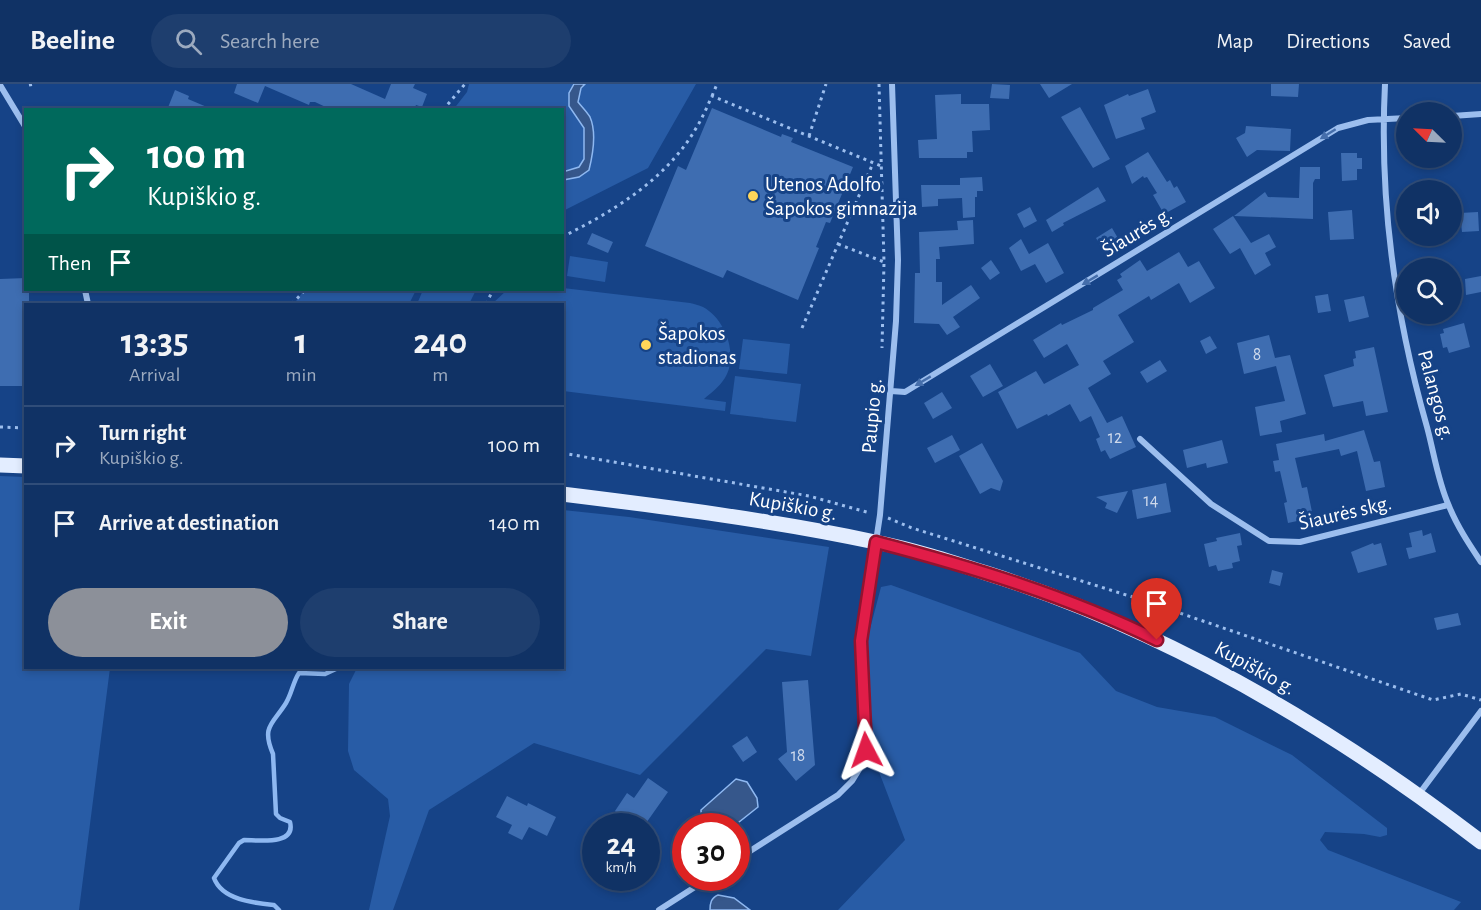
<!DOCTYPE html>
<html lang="en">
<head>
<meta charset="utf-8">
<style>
	:root { --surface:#103265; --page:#1e3e6e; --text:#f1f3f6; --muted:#9caabf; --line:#304d79; --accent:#8c9099 }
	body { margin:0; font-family:"Alegreya Sans",sans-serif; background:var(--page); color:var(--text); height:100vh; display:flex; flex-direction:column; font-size:22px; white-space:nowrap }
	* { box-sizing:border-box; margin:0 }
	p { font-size:20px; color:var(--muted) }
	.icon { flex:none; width:33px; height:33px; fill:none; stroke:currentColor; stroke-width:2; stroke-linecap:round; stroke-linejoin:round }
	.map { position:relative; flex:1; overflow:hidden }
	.side { position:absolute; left:24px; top:219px; width:540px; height:366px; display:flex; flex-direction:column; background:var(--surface); border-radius:0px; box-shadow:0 3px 9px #0003,0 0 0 2px var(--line) }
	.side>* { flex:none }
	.top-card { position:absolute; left:24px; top:24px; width:540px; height:183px; border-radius:0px; box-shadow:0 3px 9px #0003,0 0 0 2px var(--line); background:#00695c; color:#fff; overflow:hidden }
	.needle { width:39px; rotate:294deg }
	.tools { position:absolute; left:1396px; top:18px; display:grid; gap:12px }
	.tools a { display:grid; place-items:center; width:66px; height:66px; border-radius:50%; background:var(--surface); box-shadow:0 3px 9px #0003,0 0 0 2px var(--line); font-size:30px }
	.speed { position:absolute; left:582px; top:729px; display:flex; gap:12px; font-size:30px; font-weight:700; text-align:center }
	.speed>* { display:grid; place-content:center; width:78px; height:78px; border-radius:50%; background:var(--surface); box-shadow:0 3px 9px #0003,0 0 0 2px var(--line); line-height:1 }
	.speed small { font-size:15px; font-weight:400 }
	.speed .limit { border:9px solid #d22; background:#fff; color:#111 }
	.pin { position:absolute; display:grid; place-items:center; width:51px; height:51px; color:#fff; margin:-62px -26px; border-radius:50% 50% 50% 0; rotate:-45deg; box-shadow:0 0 6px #0007 }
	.pin .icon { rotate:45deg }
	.me { position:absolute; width:66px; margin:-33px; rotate:356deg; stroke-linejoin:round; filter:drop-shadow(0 0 4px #0008) }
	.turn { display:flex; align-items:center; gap:21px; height:126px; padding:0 24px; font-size:27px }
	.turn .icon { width:78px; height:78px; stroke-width:2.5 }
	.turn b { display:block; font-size:42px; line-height:51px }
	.then { display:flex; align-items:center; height:57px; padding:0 24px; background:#0003; gap:12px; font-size:22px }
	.eta { display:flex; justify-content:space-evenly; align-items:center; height:102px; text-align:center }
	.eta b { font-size:36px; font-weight:700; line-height:42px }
	.action { display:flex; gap:12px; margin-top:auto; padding:12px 24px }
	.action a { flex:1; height:69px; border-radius:36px; background:var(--accent); color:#fff; font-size:24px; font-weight:700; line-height:69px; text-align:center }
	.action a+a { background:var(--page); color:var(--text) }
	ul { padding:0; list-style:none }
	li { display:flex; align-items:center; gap:18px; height:78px; padding:0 24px; border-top:2px solid var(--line) }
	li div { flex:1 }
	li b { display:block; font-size:22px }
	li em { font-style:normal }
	header { display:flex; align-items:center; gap:36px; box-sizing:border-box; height:84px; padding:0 30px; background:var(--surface); border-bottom:2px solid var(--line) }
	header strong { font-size:28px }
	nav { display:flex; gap:33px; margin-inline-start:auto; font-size:21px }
	.search { width:420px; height:54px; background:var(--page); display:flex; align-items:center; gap:15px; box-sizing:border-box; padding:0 21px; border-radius:33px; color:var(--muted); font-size:22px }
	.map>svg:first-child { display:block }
	.green { fill:#285ca6 }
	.water { fill:#36578b; stroke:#8eb8f1; stroke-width:1.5 }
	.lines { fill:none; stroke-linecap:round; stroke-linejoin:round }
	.stream { stroke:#8eb8f1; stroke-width:4.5 }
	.building { fill:#3e6db1 }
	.path { stroke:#9cbeee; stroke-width:3; stroke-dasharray:3 4.5; stroke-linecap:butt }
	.minor { stroke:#9cbeee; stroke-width:6 }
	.primary { stroke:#e3edff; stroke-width:15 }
	.oneway { fill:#456eab }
	.route-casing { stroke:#92132f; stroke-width:15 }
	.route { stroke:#e11d48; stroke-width:10 }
	.poi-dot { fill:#ffd659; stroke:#164387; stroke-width:2 }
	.labels { text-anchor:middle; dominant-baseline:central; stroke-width:6; stroke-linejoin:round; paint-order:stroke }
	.number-label { font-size:18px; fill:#cfdaec }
	.poi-label { font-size:21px; fill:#fff; stroke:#164387; text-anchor:start }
	.street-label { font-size:21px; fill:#fff; stroke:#164387 }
</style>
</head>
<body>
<header>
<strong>Beeline</strong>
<div class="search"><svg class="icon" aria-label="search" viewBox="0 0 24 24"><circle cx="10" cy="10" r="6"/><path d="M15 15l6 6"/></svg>Search here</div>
<nav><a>Map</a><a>Directions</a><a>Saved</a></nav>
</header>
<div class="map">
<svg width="1481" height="826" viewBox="0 0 1481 826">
	<rect width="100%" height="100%" fill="#164387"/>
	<path class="green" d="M469,0h105l-5,9v13l15,22v31l-5,8 -14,4 -2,-1 -1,-60h-109l14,-18z
		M585,0h111l-48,84 -85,43v-31l16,-3 14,-26v-25l-4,-12 -11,-12 3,-14z
		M570,172l38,6 -3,20 -38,-6z
		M563,204l127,15c4,1 9,2 13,4 22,12 34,45 24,67 -5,11 -15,18 -23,25l22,3 -1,9 -162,-20 -1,-87h-70l15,-14h55z
		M304,206h112l-7,14h-115z
		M423,206h53l-7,14h-52z
		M743,255l47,5 -3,30 -48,-5z
		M735,292l66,8 -5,38 -66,-8z
		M0,392l25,1 1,191h84l-31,242h-79z
		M563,426l66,7 200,30 -18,109 -45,-7 -126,126 -106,-32 -105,67 -36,100h-24l21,-94 -2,-17 -34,-29 -6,-19 1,-67 8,-16h205z
		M891,501l189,68 36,38 41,16 58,10 77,38 95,73v7l-7,2 -16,-3 -39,-2 -5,8 8,10 133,52 -7,8h-616l67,-70 -29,-76 -11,-116 16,-61z"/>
	<path class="water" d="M574,0h11l-4,4 -3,14c4,5 9,10 12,15 7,16 3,37 -1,53l-10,7 -16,3v-10l3,1 13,-4 5,-8v-31l-15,-22v-13z
		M736,695l11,3 10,16 1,9 -24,19h-32l-1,-16z
		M718,811l16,3 16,12h-40c0,-7 1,-12 8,-15z"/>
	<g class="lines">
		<path class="stream" d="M279,826l-5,-5c-20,-2 -52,-5 -60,-27l25,-35 5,-3c14,0 52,6 46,-18l-10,-4 -4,-4 -3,-60c-12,-28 0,-30 13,-51 6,-10 7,-21 13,-30l26,1 13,-6"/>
	</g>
	<path class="building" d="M237,0h114l34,15 6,-15h24l-2,4 14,6 -5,13 -6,-2 -2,5h-82l-17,-8h-5l-1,3 -44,-19 -7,17 -24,-10z
		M992,0l18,1 -1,14 -19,-1z
		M1040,0h32l-23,14z
		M1271,0h28l-1,13 -27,-1z
		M1148,5l8,23 -15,6 4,11 -29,10 -12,-34 24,-11 1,2z
		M175,6l14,6 -1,3 26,11h-47z
		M961,10v10h28l1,26 -18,1 1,21h-6v6h-48l-1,-18 19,-1 -2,-44z
		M1080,23l30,52 -17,9 -32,-51z
		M712,24l69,29 1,-3 11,4 -2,4 62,25 -23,56 -4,-1 -10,25 3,1 -21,52 -71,-30 -4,8 -78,-32 33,-80 8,4z
		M1246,42l45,3 -1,22 -33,-1 -10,7 -11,-19 9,-5z
		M1148,68l19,30 3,-2 4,8 3,-2 9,16 -22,12 -11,-19 4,-2 -10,-16 -3,1 -1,-2 -11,8 -7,-18z
		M1341,69h16v5h5v11h-5v11l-15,1z
		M1300,83h20v12h-5l-2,4v36l-79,-3 31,-24 3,5 31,1z
		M982,93l1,14h-6v6h-2v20l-12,1 -1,-20 -24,1v7l-16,1 -1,-22h39v-7z
		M1098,103l8,14 -43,22 1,2 -12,7 -6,-12z
		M1030,123l7,14 -13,7 -7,-14z
		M1352,126l2,29 -24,1 -2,-28z
		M1478,128l1,19 -17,1 -2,-19z
		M1233,132l18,27 18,-9 7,13 -11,6 6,12 -16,10 -15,-27 -10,6 -17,-25z
		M973,136l1,24 -35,3 1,12h-4v23h6v23l29,-20 9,13 -27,19 7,10 -13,8 -8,-11 -25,-1 1,-50h5l-1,-41 39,-2 -1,-9z
		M1112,144l7,12 -16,10 -7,-12z
		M592,149l21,9 -5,11 -21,-9z
		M1021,155l8,15 19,-11 16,30 -18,10 -11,-19 -14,7 -12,-23z
		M1179,168l9,15 11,-6 16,27 -25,15 -11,-20 -28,17 -2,-4 -31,19 16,27 -31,19 8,13 -23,14 19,35 15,-7 14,31 -26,12 -5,-9 -4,2 -5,-13 4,-2 -9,-21 -11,6 -10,-18 -22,12 -1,-2 -30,15 -19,-37 38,-21 8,13 35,-19 -12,-21 -23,14 -11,-18 28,-17 1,2 31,-15v-2l30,-18 -6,-10 5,-3 -2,-3 20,-14 7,11z
		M991,176l9,13 -10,7 -9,-12z
		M1481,192v16l-15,3 -1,-16z
		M26,194v12h3v14h-3v82h-26v-107z
		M1328,210l3,17 -13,2 -3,-17z
		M1364,212l5,21 -20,5 -5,-22z
		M1464,239l6,24 -21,6 -2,-6 -4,1 -3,-14 4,-1 -1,-4z
		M1269,251l6,23 15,-3 16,59 -26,7 2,11 -22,4 -5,-29 30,-6 -9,-35 -32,8 -7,-31z
		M1210,252l7,12 -11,6 -6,-13z
		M1374,263l14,65 -22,4 -3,-15 -30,6 -9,-32 30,-9 -1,-7 3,-1 -1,-7z
		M1160,276l7,11 -20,12 -7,-11z
		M990,280l13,22 -20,11 -13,-21z
		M942,308l10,16 -19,11 -9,-16z
		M1364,346l10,32 6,-1 5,26 -19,4 -9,-40 -16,5 -2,-7 -44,9 7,30 5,-1 5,25h-2l1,6 -23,5 -4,-20 3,-1 -7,-31 -5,1 -2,-11 6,-1 -3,-16 48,-10 1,7z
		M952,351l8,15 -25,13 -8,-15z
		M1222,356l6,23 -21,5 -1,-5 -19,5 -4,-18z
		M982,359l21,38 -3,10 -9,-3 -11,6 -21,-38z
		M1166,399l5,29 -34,7 -5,-29z
		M1128,407l-11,22 -12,-5 2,-5 -11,-6z
		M1422,446l1,6 8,-3 5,19 -27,7 -3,-11 6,-1 -3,-14z
		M1240,449l2,12 -5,1 3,15 -8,2 1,5 -15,3 -2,-6 -7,2 -5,-23 13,-3 -1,-3z
		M1373,459l1,2 7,-2 6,22 -29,8 -7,-21z
		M1272,486l11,3 -3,13 -11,-3z
		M1458,529l3,12 -24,5 -3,-12z
		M808,596l7,85 -19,16 -18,-22 9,-7 -5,-70z
		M747,652l10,16 -14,10 -11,-16z
		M648,694l20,14 -24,34h-32l7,-10 -4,-5 12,-18 7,5z
		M507,712l20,10 1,-3 28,14 -9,19 -18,-9 -7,13 -14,-7 4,-8 -16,-8z"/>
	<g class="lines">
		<path class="path" d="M879,0l5,178 -2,86
			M29,1l5,-1
			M712,12l5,-12
			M443,26l22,-26
			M809,52l17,-52
			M562,153c52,-26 103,-57 133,-107 7,-11 12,-23 17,-34l169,70
			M838,160l46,18
			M292,220l13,-14
			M486,220l7,-14
			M802,244l71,-165
			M0,343l26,1
			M562,369l247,43 61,17
			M888,434l24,10 224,70 297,102 28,-6 20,6"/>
		<path class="minor" d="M1385,0c-6,117 10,231 42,343 7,26 11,55 22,79 8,20 20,38 32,56
			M0,1l26,43
			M1452,32l29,-2
			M85,206l3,14
			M891,307l14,1 433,-264 30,-8 39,-2
			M1140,355l71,65 58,37 31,1 148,-37
			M1419,710l62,-83
			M736,776l102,-65 14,-14 8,-13 6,-18 -5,-109 19,-126 16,-194 2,-61 -6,-176
			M659,826l50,-32"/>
		<path class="primary" d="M0,381l26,1
			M562,410c105,13 210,26 313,48 37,7 74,19 111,31 181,57 345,154 495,269"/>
	</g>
	<defs><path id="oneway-solid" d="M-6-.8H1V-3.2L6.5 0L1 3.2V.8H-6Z" transform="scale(1.5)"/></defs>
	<g class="oneway">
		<use href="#oneway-solid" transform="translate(1328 50) rotate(148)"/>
		<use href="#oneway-solid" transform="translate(1090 196) rotate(149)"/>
		<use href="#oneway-solid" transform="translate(923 297) rotate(149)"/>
	</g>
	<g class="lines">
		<g class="route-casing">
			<path id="route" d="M866,666l-5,-109 15,-99c96,25 191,54 281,98"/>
		</g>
		<use href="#route" class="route"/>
	</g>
	<g class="poi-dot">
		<circle cx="753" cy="112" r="6"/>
		<circle cx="646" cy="261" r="6"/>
	</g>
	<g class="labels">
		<g class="number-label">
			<text x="1257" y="271">8</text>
			<text x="1115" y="354">12</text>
			<text x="1151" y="417">14</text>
			<text x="798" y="672">18</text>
		</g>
		<g class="poi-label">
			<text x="765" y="100">Utenos Adolfo<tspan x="765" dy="24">Šapokos gimnazija</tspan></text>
			<text x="658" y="249">Šapokos<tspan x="658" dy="24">stadionas</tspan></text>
		</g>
		<g class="street-label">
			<text transform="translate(1137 148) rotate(-31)">Šiaurės g.</text>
			<text transform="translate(1436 311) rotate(75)">Palangos g.</text>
			<text transform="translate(872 332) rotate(-85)">Paupio g.</text>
			<text transform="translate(793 422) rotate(10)">Kupiškio g.</text>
			<text transform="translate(1345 429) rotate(-13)">Šiaurės skg.</text>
			<text transform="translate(1255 584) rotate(29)">Kupiškio g.</text>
		</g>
	</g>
</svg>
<div class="tools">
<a><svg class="needle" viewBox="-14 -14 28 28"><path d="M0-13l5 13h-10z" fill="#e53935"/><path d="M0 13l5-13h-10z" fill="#9caabf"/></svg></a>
<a><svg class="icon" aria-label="sound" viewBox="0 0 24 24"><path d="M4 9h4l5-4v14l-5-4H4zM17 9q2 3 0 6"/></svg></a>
<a><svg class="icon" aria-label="search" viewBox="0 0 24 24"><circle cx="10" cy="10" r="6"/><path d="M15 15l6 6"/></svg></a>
</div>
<div class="speed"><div>24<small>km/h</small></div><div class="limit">30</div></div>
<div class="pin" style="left:1157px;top:556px;background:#d93025"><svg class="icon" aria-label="arrive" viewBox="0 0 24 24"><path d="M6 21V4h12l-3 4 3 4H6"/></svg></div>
<svg class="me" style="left:866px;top:666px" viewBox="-20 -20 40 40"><path d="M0-17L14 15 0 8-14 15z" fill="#e11d48" stroke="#fff" stroke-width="4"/></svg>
<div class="top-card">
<div class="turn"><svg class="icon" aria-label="right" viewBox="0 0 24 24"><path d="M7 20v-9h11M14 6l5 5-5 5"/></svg><div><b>100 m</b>Kupiškio g.</div></div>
<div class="then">Then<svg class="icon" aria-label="arrive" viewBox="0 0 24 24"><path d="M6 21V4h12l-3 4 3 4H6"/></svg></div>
</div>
<section class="side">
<div class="eta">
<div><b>13:35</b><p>Arrival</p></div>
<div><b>1</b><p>min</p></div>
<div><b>240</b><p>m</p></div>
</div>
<ul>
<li><svg class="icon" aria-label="right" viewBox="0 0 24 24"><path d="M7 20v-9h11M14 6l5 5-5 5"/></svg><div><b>Turn right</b><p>Kupiškio g.</p></div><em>100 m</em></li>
<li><svg class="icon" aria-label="arrive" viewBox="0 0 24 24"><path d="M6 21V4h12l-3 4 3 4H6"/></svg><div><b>Arrive at destination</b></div><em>140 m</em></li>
</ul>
<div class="action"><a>Exit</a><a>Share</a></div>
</section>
</div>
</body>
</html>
